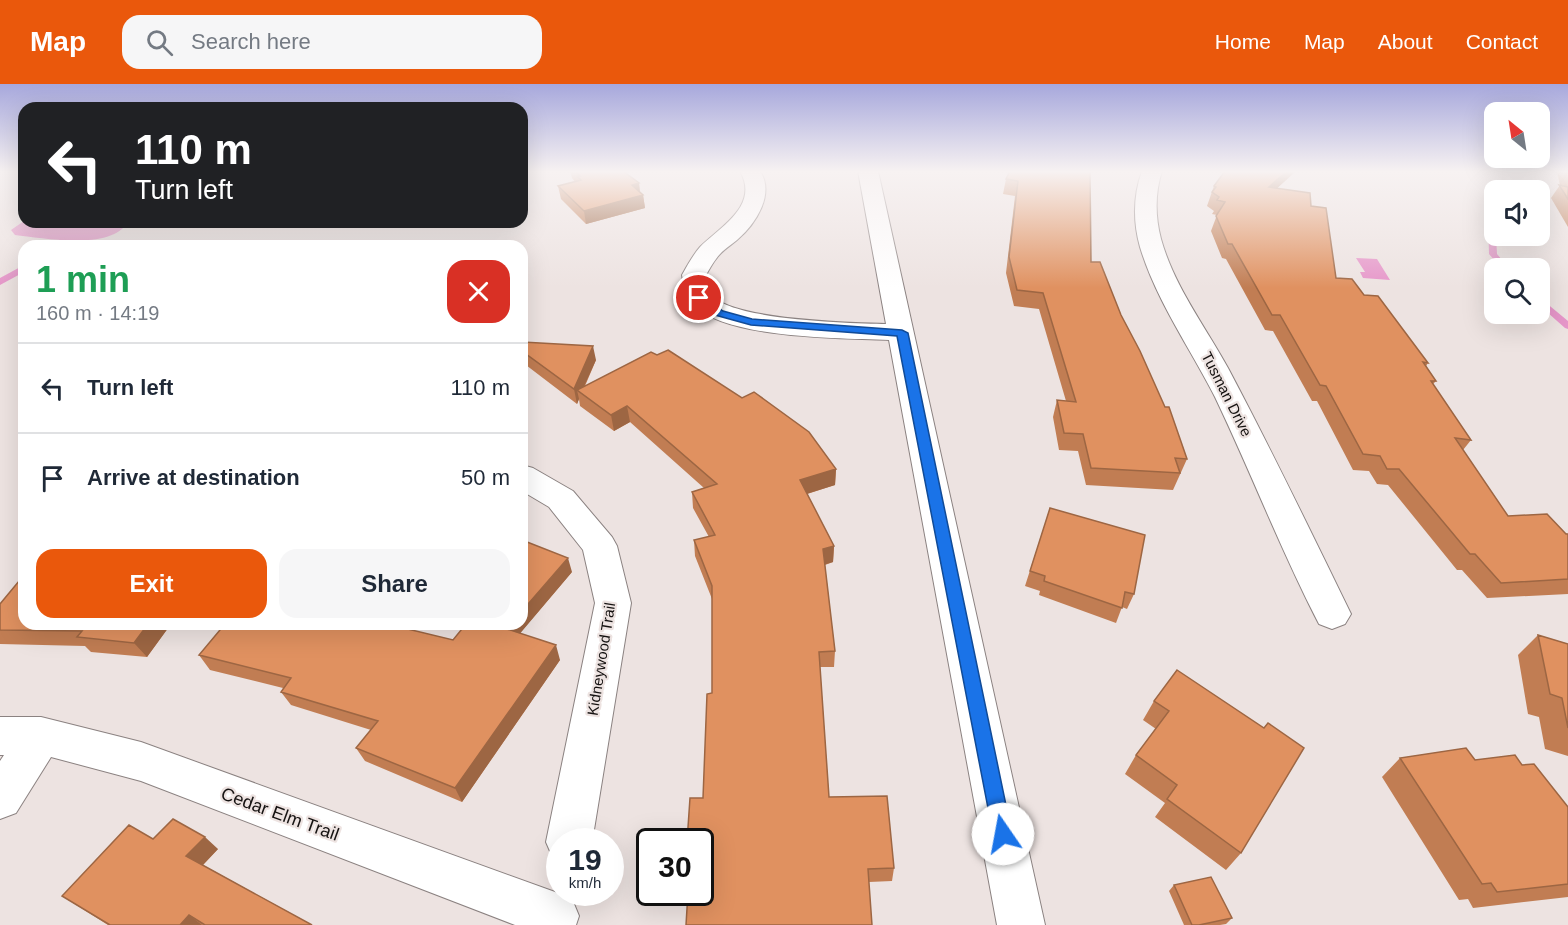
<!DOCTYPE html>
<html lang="en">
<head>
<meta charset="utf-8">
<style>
	:root { --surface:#fff; --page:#f6f6f7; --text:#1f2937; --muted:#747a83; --line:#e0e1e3; --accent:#ea580c }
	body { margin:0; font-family:Arial,sans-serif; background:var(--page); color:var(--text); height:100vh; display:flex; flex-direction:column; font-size:22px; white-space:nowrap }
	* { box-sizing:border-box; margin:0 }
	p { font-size:20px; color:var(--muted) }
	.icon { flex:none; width:33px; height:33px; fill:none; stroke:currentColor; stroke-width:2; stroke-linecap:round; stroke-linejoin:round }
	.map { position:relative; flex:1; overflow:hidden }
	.drawer { position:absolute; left:18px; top:156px; width:510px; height:390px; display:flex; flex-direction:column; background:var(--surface); border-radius:18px; box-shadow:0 6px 24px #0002 }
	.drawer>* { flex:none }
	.hud { position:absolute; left:18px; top:18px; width:510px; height:126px; border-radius:18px; box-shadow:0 6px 24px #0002; background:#202124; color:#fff; overflow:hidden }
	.needle { width:39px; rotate:330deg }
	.fabs { position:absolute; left:1484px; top:18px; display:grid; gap:12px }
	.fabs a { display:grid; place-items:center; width:66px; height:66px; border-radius:12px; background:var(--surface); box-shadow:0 6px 24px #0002; font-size:30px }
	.speed { position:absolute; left:546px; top:744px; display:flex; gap:12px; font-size:30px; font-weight:700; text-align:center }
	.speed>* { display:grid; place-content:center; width:78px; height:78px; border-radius:50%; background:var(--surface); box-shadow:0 6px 24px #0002; line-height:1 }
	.speed small { font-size:15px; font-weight:400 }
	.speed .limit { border:3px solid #111; border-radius:9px; background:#fff; color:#111 }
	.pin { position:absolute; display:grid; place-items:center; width:51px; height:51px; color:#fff; margin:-26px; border:3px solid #fff; border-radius:50%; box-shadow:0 2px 6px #0007 }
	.me { position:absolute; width:66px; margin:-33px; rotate:348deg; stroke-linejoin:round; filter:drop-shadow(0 0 4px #0008) }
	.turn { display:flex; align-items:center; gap:21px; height:126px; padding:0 18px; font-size:27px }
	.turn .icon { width:78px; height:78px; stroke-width:2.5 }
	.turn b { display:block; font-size:42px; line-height:51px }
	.round { display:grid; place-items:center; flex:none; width:63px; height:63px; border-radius:18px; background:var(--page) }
	.headline { display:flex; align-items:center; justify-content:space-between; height:102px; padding:0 18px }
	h1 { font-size:36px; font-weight:700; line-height:45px; color:#1e9e55 }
	.cta { display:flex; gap:12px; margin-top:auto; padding:12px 18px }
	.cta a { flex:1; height:69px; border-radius:18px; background:var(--accent); color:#fff; font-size:24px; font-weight:700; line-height:69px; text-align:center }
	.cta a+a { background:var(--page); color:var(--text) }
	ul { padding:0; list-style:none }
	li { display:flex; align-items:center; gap:18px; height:90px; padding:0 18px; border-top:2px solid var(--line) }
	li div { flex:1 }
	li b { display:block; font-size:22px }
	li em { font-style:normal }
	header { display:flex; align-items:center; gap:36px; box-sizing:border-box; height:84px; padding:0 30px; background:var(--accent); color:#fff }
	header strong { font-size:28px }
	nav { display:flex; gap:33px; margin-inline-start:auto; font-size:21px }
	.search { width:420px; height:54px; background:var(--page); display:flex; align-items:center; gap:15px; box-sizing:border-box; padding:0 21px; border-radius:18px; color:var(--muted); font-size:22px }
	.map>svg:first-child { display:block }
	.water { fill:#e696c9 }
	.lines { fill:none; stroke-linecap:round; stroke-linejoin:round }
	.stream { fill:#e696c9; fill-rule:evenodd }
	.minor-casing { stroke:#8b8281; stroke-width:2 }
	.minor { fill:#fff; fill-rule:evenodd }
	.wall { fill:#c17d53 }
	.shaded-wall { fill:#9d6643 }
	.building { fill:#e09160; stroke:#9d6643; stroke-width:1.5 }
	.route { fill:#1a73e8; stroke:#114b97; stroke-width:1.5 }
	.labels { text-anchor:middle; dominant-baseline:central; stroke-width:4.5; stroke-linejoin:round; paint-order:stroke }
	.street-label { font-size:15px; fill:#151211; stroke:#ede3e1 }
	.near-street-label { font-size:18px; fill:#151211; stroke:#ede3e1 }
</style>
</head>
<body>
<header>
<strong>Map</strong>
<div class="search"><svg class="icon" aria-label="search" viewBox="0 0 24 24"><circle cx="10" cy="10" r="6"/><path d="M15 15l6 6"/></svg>Search here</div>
<nav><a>Home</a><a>Map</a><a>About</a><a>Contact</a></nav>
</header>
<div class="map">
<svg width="1568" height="841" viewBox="0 0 1568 841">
	<rect width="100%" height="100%" fill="#ede3e1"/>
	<path class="water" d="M24,137v1h104c-17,29 -85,16 -113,13l-4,-5z
		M1356,174l21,1 13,21 -27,-2 -3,-6h5z"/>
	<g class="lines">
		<path class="stream" d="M1488,131l6,1v20h2l1,18 12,14h-8l-12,-14z
			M63,153l4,3 -7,6h-10z
			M24,181v7l-24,13v-7z
			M1539,213l29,24v8l-3,-1 -26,-23z"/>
		<g class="minor-casing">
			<path id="minor" d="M740,87h20c15,23 -4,53 -23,69 -7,6 -16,11 -21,19 -4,5 -7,11 -10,16 2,5 2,13 4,18 17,28 144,30 176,31l-28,-153h20l167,754h-48l-108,-585c-49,-2 -161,-1 -196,-35 -9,-9 -9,-19 -11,-30 5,-9 11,-20 18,-28 20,-20 60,-41 40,-76z
				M1142,87h20c-7,22 -7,45 -1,68 13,47 44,87 67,129 43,81 83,164 123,246l-6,10 -13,5 -13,-5c-38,-73 -68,-152 -104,-227 -25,-49 -59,-97 -75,-150 -7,-25 -7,-51 2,-76z
				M522,381l11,3 40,23 39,46 5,9 14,57 -39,239h-32v19l-7,-3 -7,-16 49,-239 -12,-53 -34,-43 -27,-16z
				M0,633h41l100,25 414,150 17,7 7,17 -3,9h-61l-374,-144 -90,-24 -35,56 -16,6v-58l4,-6h-4z"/>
		</g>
		<use href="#minor" class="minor"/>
	</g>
	<path class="wall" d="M570,87h53l16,12 1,9 3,3 2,13 -59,16 -25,-25 -3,-13 17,-4 -3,-4z
		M1010,87h82l-2,4 1,87 30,53 66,144 -14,31 -87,-5 -8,-34 -19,-1 -6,-33 4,-17 9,1 -27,-92 -25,-3 -8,-33 9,-77 -12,-2 3,-15z
		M1222,87h74l-19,17 34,18 25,72 28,17 64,68 -2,3 10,15 -3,3 38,56 -8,10 45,66 60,18v60l-81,4 -25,-28h-5l-69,-85 -11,-1 -8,-13 -16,-1 -36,-69h-5l-39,-70 -8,-1 -39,-71 -4,-1 -11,-27 6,-16 -5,-1 2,-3 -7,-5 7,-20 11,-15z
		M1557,87h11v56l-17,-29 9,-13 -3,-13z
		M522,258l74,18 -11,26 251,83 -1,16 -28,9 27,52 -1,16 -8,3 10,86 -1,16h-14l9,130 65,71 -2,13 -23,1 -166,-84 9,-105v-94l-17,-43 -1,-16 15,-3 -16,-29 -1,-16 12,-4 -74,-66 -16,9 -34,-25 -1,-7 -2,5 -55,-42z
		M1050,424l84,86 -7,15 -5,-2 -6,16 -77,-28 1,-4 -15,-5z
		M572,488l-52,61 40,27 -98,142 -97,-41 -9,-13 15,-18 -80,-25 -10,-13 2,-4 -73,-18 -11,-15 254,-15z
		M0,520l171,20 -24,33 -56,-5 -6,-6 -85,-2z
		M1538,551l30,9v112l-23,-7 -6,-32 -11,-3 -10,-59z
		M1177,586l64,183 -15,17 -71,-53 10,-14 -40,-29 11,-19 20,-26 -13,-9 11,-19z
		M1400,674l75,2 47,5 46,42v90l-95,11 -5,-9 -9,1 -77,-123z
		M153,755l65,10 -15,16 109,60h-204l-46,-29z
		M1174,801l58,33 -6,6 -6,1h-36l-15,-34z"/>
	<path class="shaded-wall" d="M1287,87h9l-33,30 6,-14z
		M639,99l1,13 3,-1 2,13 -59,16 -2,-13 48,-26z
		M593,262l3,14 -15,33 -4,-3 2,9 -2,5 -3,-15z
		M627,322l3,16 -16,9 -3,-16z
		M836,385l-1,16 -35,11v-16z
		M834,462l-1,16 -10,3v-16z
		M568,474l4,14 -60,71 -5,-14 4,-5h11v-13z
		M148,540h23l-24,33 -13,-14z
		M556,561l4,15 -98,142 -7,-14z
		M205,753l13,12 -18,19 -14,-12z
		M189,831l13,10h-22z"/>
	<path class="building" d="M575,87h48l16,12 -7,2 11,10 -59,16 -26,-25 23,-6 -4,-4h3z
		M1010,87h80l1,91h9l21,53 19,36 25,56h4l18,52 -12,-1 5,15 -89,-5 -8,-34 -19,-1 -7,-33 19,2 -33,-109 -26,-3 -8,-33 9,-76 -12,-2z
		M1225,87h62l-18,16 41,6 1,13 15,2 10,70 16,1 12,16 14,1 50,67 -5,-1 13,19h-5l40,59 -16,-2 53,78 39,-2 19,20h2v45l-67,4 -26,-29h-5l-71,-85h-12l-7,-13 -17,-2 -37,-68 -6,-1 -40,-70h-8l-40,-71h-4l-12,-28 9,-14 -8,-2 2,-3 -7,-5 4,-5 -2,-1z
		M1559,101l9,2v12z
		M522,258l71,4 -19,43 -52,-38z
		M668,266l74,48 12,-6 55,40 27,37 -36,11 34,66 -11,3 12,102 -16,1 10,145 58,-1 7,72 -26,1 4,56h-186l2,-33h12v-50h-13l3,-44h13l4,-104 5,-1v-107l-18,-46 21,-5 -23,-43 25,-8 -90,-78 -16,9 -34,-25 74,-38 6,3z
		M1050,424l95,27 -11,59 -9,-2 -3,16 -78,-27 1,-5 -15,-5z
		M522,456l46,18 -46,53z
		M24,491v49h124l-14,19 -57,-6 5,-6 -82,-1v-26z
		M225,540h162l66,16 13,-16h45l-4,5 49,16 -101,143 -99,-40 22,-27 -97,-29 10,-14 -92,-23z
		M1538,551l30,9v84l-6,-30 -12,-4z
		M1177,586l87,58 4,-5 36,25 -63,105 -74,-54 10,-14 -41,-30 33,-44 -15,-10z
		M1466,664l9,12 40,-5 7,10 12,-1 34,43v77l-71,8 -6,-9 -9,1 -82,-126z
		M173,735l32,18 -19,19 126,69h-107l-16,-10 -9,10h-70l-48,-29 67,-71 24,14z
		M1211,793l21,41 -33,7h-7l-18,-40z"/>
	<linearGradient id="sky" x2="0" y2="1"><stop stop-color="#a7a8dc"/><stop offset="0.43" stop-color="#f7f2f2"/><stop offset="1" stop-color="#f7f2f2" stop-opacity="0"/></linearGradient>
	<rect width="1568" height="204" fill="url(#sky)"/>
	<path class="route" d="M699,210l24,17 29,8 150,11 6,3 104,501 -3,7 -6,2 -7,-2 -3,-7 -96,-498 -146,-11 -36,-10 -19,-15 -2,-2z"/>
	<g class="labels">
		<g class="street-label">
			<text transform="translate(1227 310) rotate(63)">Tusman Drive</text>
			<text transform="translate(601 575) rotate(-81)">Kidneywood Trail</text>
		</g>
		<g class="near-street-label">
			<text transform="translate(280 730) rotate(20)">Cedar Elm Trail</text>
		</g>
	</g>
</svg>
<div class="fabs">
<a><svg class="needle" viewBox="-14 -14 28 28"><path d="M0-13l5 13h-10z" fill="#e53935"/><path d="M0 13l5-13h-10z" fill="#747a83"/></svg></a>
<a><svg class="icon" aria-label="sound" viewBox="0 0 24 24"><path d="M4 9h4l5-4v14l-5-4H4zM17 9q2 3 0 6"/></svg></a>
<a><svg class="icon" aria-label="search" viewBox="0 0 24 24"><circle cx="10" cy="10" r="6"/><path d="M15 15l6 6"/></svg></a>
</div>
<div class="speed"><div>19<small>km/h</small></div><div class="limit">30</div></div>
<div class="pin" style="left:699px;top:214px;background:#d93025"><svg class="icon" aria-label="arrive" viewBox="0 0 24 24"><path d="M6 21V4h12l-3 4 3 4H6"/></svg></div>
<svg class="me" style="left:1003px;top:750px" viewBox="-20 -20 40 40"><circle r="19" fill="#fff"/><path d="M0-13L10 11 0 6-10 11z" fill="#1a73e8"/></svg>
<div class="hud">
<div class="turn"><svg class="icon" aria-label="left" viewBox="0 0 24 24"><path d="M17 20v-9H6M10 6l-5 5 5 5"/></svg><div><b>110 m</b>Turn left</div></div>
</div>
<section class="drawer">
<div class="headline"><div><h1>1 min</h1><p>160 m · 14:19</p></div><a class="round" style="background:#d93025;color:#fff"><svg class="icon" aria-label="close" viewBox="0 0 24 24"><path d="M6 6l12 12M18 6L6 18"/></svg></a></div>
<ul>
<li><svg class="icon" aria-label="left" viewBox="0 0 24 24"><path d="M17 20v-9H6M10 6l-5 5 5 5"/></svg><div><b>Turn left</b></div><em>110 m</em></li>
<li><svg class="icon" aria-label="arrive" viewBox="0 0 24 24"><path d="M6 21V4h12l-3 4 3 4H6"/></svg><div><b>Arrive at destination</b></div><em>50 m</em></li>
</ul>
<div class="cta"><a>Exit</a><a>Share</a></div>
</section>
</div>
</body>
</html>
